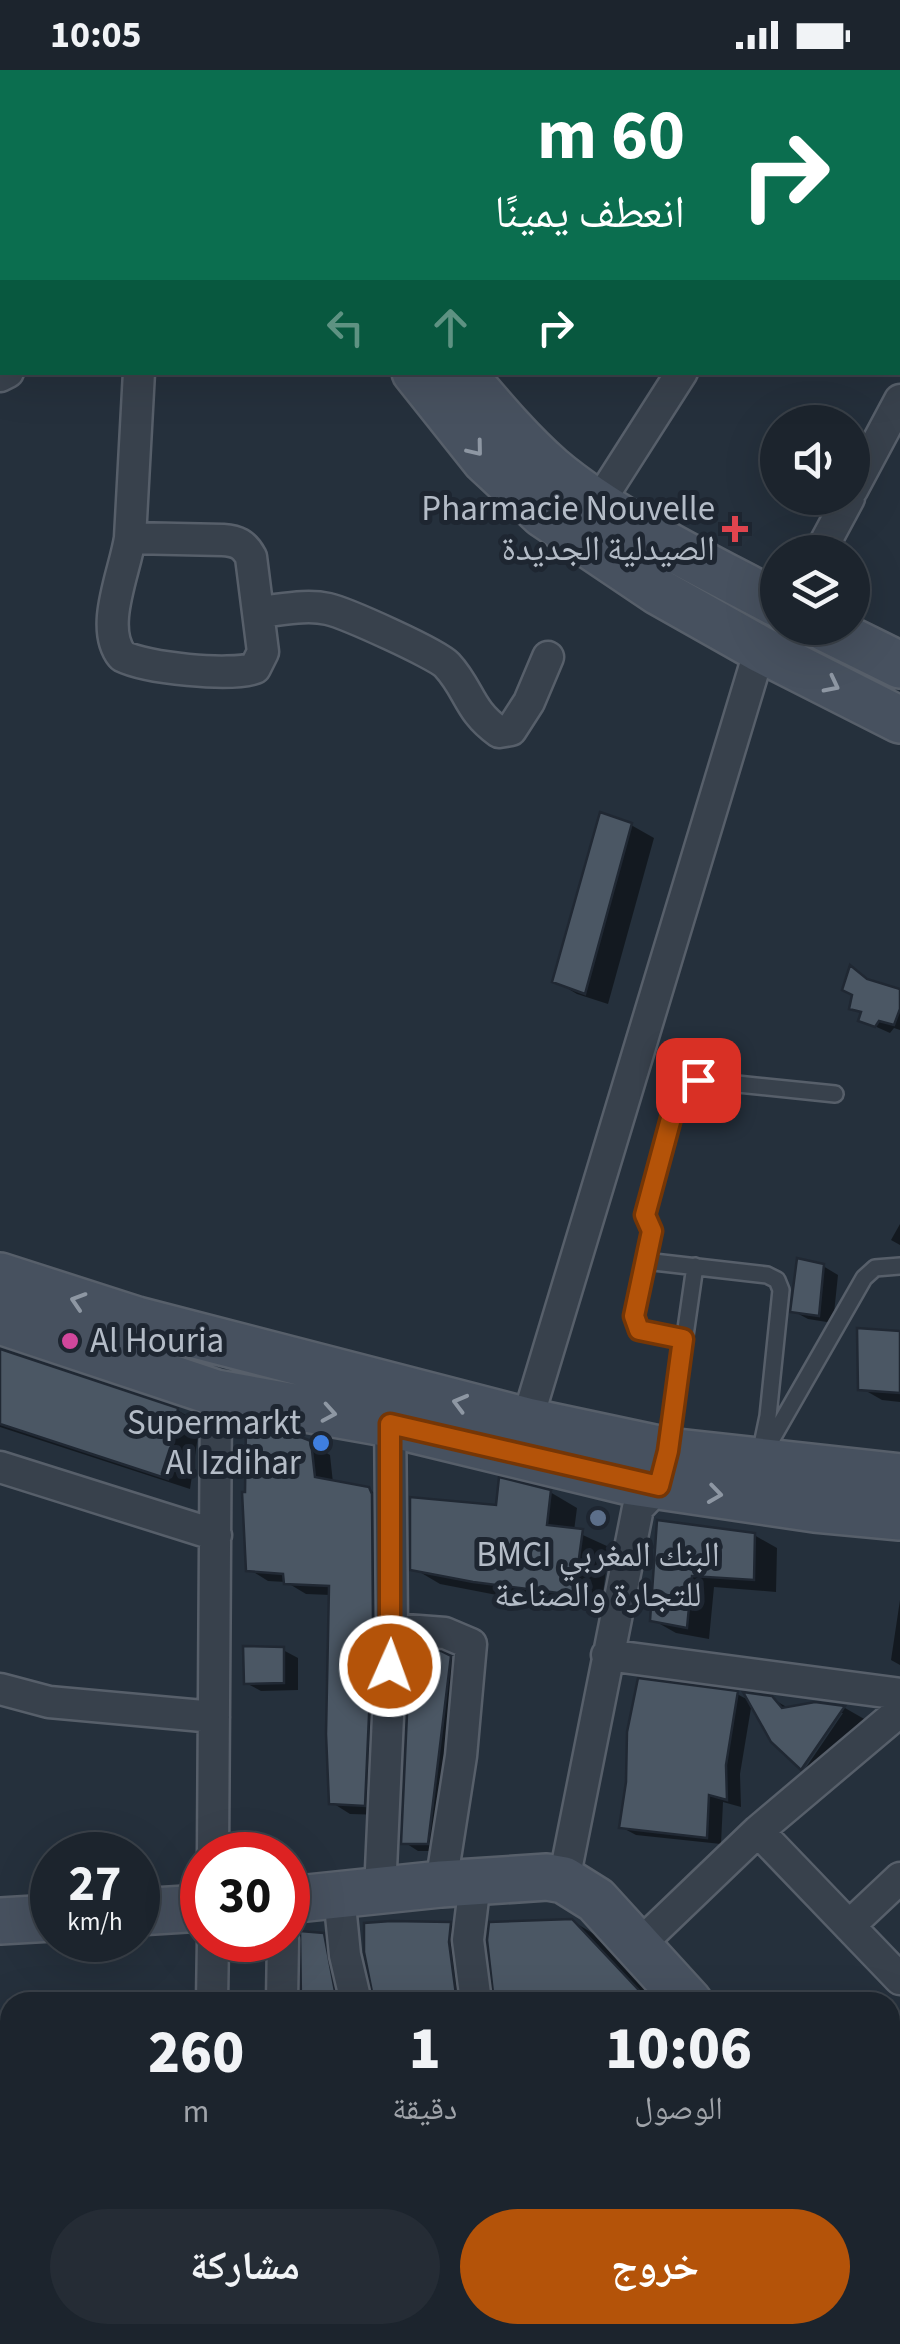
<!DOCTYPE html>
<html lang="ar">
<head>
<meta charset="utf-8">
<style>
	:root { --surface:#1c242d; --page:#252c35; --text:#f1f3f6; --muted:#a0a4aa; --line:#3a4149; --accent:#b45309 }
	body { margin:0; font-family:"Source Sans 3","Noto Naskh Arabic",sans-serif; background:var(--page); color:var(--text); direction:rtl; height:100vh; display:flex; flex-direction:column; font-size:38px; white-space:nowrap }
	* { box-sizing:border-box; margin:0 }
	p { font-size:32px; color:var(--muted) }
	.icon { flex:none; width:55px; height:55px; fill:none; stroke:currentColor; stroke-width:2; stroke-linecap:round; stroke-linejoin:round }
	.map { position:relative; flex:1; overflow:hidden; direction:ltr }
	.side { position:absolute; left:0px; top:1922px; width:900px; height:352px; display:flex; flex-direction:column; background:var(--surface); border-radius:30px 30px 0 0; box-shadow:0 10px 40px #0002,0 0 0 2px var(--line); direction:rtl }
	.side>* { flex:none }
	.banner { position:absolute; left:0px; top:0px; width:900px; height:305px; box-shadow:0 10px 40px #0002,0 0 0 2px var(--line); direction:rtl; background:#0b6e4f; color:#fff; overflow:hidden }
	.fabs { position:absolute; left:760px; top:335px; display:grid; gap:20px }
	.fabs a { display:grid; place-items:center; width:110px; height:110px; border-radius:50%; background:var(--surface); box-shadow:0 10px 40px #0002,0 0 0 2px var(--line); font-size:50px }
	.speed { position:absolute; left:30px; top:1762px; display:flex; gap:20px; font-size:50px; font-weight:700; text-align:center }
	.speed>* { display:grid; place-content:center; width:130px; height:130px; border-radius:50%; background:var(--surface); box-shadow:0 10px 40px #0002,0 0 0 2px var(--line); line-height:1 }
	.speed small { font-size:25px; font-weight:400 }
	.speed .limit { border:15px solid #d22; background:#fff; color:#111 }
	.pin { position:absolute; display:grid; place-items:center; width:85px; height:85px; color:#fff; margin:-42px; border-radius:20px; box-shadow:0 5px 15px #0006 }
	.me { position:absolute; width:110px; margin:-55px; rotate:2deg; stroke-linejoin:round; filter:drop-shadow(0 0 8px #0008) }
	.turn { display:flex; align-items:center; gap:35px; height:210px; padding:0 50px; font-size:45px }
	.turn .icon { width:130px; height:130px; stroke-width:2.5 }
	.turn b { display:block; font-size:70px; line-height:85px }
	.lanes { display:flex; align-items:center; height:95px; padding:0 50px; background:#0003; justify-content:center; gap:50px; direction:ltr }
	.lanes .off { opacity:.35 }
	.eta { display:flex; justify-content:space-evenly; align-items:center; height:170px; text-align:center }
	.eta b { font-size:60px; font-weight:800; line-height:70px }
	.cta { display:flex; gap:20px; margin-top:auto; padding:20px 50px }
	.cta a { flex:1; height:115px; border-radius:60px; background:var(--accent); color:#fff; font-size:40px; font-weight:800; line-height:115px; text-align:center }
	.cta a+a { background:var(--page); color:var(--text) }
	.status { display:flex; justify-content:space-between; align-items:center; height:70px; padding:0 50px; background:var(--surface); direction:ltr }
	.status svg { height:28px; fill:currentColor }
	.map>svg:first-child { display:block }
	.shadow { fill:#0007 }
	.building { fill:#4b5764; stroke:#202833; stroke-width:2.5 }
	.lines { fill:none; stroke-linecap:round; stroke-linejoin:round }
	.lane-casing { stroke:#575f6a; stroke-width:20 }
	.street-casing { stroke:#575f6a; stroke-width:35 }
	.secondary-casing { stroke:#575f6a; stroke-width:50 }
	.lane { stroke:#38414c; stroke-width:15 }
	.street { stroke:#38414c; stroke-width:30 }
	.secondary { stroke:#47515f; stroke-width:45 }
	.oneway { stroke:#8e97a3 }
	.route-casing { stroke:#753606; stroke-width:25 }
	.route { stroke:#b45309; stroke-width:18 }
	.health-dot { fill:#e0444e; stroke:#1e2631; stroke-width:4 }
	.hotel-dot { fill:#d1479c; stroke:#1e2631; stroke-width:4 }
	.shop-dot { fill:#3f7fe0; stroke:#1e2631; stroke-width:4 }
	.service-dot { fill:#5c6f8a; stroke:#1e2631; stroke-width:4 }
	.labels { text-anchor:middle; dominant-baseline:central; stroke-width:10; stroke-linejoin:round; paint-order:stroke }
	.poi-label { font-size:35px; fill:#b4bcc7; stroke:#1e2631; text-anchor:end }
</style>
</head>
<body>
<div class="status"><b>10:05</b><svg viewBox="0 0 49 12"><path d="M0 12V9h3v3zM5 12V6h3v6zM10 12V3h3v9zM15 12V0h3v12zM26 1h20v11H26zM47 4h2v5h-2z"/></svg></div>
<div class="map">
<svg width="900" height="2274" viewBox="0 0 900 2274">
	<rect width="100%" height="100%" fill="#25303c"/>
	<path class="shadow" d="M602,745l29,10 23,13 -46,166 -31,-10 -22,-13z
		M851,899l23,15 26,8v38l-6,-2 -4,5 -29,-13 2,-6 -11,-6 3,-14z
		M900,1154v21l-9,-5z
		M823,1196l15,9 -5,48 -25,-4 -15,-8z
		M900,1264v68l-18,-2 -21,-12z
		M0,1278l2,4 175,58 23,13 -10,66 -190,-62z
		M310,1374l20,11 3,28 35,6 20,12 -4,314 -34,-1 -19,-12v-207l-25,-1 -20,-12 -18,-1 -19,-12z
		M550,1422l27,16 -3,23 35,16 -8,62 -99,-13 -62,-12 -27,-16 85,-60z
		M660,1453l94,12 23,13 -1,44 -62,-5 -5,52 -33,-6 -23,-13z
		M900,1530v65l-9,-5z
		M283,1580l15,8v32l-37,1 -15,-8z
		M450,1588l15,9 -22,184h-25l-14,-9z
		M737,1624l15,8 -12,72 1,33 -18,-5 -2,42 -85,-9 -15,-8z
		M771,1628l19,11 25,-5 30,4 21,12 -41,61 -20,-12 38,-56h-6l-36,53z
		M572,1851l22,13 64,68h-162l-7,-62z
		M451,1854l14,9 5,69h-93z
		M302,1864l21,2 18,10 7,56h-45z"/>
	<path class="building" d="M600,742l32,11 -47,171 -33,-12z
		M850,895l17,14 33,10v20l-6,16 -15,-4 -4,6 -17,-6 3,-9 -12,-3 3,-14 -10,-5z
		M797,1188l27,6 -5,52 -29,-4z
		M857,1258l43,3v62l-42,-3z
		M0,1279l178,59 -10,71 -168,-55z
		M246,1355l42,7 23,9 4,36 54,10 3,7 1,131 -8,181 -36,-2 -3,-70 3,-148 -45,-2 -1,-10 -37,-3 -4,-79h3z
		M499,1407l52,13 -4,35 36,4 -9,66 -101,-13 -63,-12v-73l86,8z
		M657,1450l98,13 -1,47 -62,-4 -5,52 -37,-7z
		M243,1576l41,1v36l-40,1z
		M410,1579l31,2 10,5 -23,188h-27z
		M638,1608l100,13 -12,74 1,35 -18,-5 -2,43 -88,-10 7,-46 1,-50z
		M743,1622l29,4 10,12 33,-6 30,4 -44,64 -30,-28z
		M572,1849l78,83h-156l-7,-62 2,-18z
		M391,1851l60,1 -2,20 8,60h-83l-10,-50v-29z
		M300,1861l24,2 13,69h-36z"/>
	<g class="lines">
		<g class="lane-casing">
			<path id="lane" d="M0,271l2,-3
				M645,1191l122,14 10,5 4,10 -13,126 -9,43
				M683,1269l-44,-9 -5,-14 18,-85 -7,-16 32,-119 8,-11 14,-5 136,14
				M669,1377l26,-181
				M765,1381l99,-173 11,-10 25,-2"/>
		</g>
		<g class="street-casing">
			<path id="street" d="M94,2l2,-2
				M0,177l2,-5
				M898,259l2,1
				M0,306l8,-4
				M852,420l48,-90
				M599,432l83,-130
				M130,468c-5,34 -31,89 -8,118 24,12 108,21 133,12l8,-16 -12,-95c-7,-13 -14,-16 -28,-17l-93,-2 9,-166
				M820,482l29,-54
				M259,542c22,-2 47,-8 69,-3 18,4 109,45 119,56 23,25 21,45 52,67l12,-2 18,-28 19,-45
				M527,1351l233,-772
				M0,1397l216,68
				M392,1559l53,4 26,11 -10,112 -20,128
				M607,1585l293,39
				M0,1619l49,13 165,15
				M758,1761l142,148
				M213,1785l3,-462
				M564,1810l74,-372 21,-22 3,-13
				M475,1812l-7,58 8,62
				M380,1821l12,-262 -2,-220
				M339,1825l6,60 11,47
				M849,1856l51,-48
				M638,1876l120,-115 142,-120
				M212,1932l1,-62
				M282,1932l1,-62
				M890,2038l10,-10
				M0,2088h10
				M325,2265v9
				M487,2265l4,9
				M210,2274v-9
				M456,2274l9,-9
				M644,2274l9,-9
				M828,2274l9,-9"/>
		</g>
		<g class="secondary-casing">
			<path id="secondary" d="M175,0l2,2
				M218,0l2,2
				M415,302l70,88 58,54 116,78 101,57 140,71
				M461,302c29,34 57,68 90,97 60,51 156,97 227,135
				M825,558l75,37
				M0,1206l137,44 390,101 141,30 232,26
				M0,1251l216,72 174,31 235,57 190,28 85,8
				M288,1830l153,-16 106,-7 17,3 32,20 93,102
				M138,1842l64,-4
				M0,1851l52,-3
				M890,2143l10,4"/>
		</g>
		<use href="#lane" class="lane"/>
		<use href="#street" class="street"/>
		<use href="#secondary" class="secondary"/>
	</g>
	<defs><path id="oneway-chevron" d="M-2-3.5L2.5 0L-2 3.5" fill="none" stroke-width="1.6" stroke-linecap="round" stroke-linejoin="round" transform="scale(2.5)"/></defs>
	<g class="oneway">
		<use href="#oneway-chevron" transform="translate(476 379) rotate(51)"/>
		<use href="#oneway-chevron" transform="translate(832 615) rotate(27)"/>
		<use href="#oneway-chevron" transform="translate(78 1231) rotate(-162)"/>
		<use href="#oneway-chevron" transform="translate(460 1333) rotate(-165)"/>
		<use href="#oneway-chevron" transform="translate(329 1343) rotate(10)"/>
		<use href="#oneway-chevron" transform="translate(715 1424) rotate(8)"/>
	</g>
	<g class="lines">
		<g class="route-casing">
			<path id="route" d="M390,1596v-242l269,62 9,-35 15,-112 -44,-9 -5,-14 18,-85 -7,-16 32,-119 7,-12 14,-4"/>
		</g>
		<use href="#route" class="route"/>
	</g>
	<path class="health-dot" d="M730 444h10v10h10v10h-10v10h-10v-10h-10v-10h10z"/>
	<circle class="hotel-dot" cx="70" cy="1271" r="10"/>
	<circle class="shop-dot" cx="321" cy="1373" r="10"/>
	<circle class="service-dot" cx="598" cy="1448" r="10"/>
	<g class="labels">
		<g class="poi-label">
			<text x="715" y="439">Pharmacie Nouvelle<tspan x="715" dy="40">الصيدلية الجديدة</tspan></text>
			<text x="90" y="1271" text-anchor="start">Al Houria</text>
			<text x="301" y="1353">Supermarkt<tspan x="301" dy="40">Al Izdihar</tspan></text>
			<text x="598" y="1485" text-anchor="middle">BMCI البنك المغربي<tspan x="598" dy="40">للتجارة والصناعة</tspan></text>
		</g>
	</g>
</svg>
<div class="fabs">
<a><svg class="icon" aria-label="sound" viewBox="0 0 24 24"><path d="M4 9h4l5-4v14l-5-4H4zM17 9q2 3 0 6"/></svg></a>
<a><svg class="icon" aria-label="layers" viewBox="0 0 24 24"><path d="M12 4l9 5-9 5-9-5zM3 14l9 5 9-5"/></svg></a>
</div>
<div class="speed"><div>27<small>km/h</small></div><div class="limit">30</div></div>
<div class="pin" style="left:698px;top:1010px;background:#d93025"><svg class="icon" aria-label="arrive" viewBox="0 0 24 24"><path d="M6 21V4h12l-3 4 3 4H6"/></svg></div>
<svg class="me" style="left:390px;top:1596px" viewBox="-20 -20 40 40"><circle r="17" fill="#b45309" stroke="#fff" stroke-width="3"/><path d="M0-11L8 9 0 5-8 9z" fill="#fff"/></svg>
<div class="banner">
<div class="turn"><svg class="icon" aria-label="right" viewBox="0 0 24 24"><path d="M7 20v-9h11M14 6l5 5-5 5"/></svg><div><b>60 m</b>انعطف يمينًا</div></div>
<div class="lanes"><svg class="icon off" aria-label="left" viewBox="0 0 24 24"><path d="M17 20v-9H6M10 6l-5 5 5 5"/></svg><svg class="icon off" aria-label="ahead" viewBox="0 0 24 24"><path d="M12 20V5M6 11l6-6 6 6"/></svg><svg class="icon" aria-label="right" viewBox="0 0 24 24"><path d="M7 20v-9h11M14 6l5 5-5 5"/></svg></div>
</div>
<section class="side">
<div class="eta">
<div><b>10:06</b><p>الوصول</p></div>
<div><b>1</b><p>دقيقة</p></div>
<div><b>260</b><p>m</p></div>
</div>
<div class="cta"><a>خروج</a><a>مشاركة</a></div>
</section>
</div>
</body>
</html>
